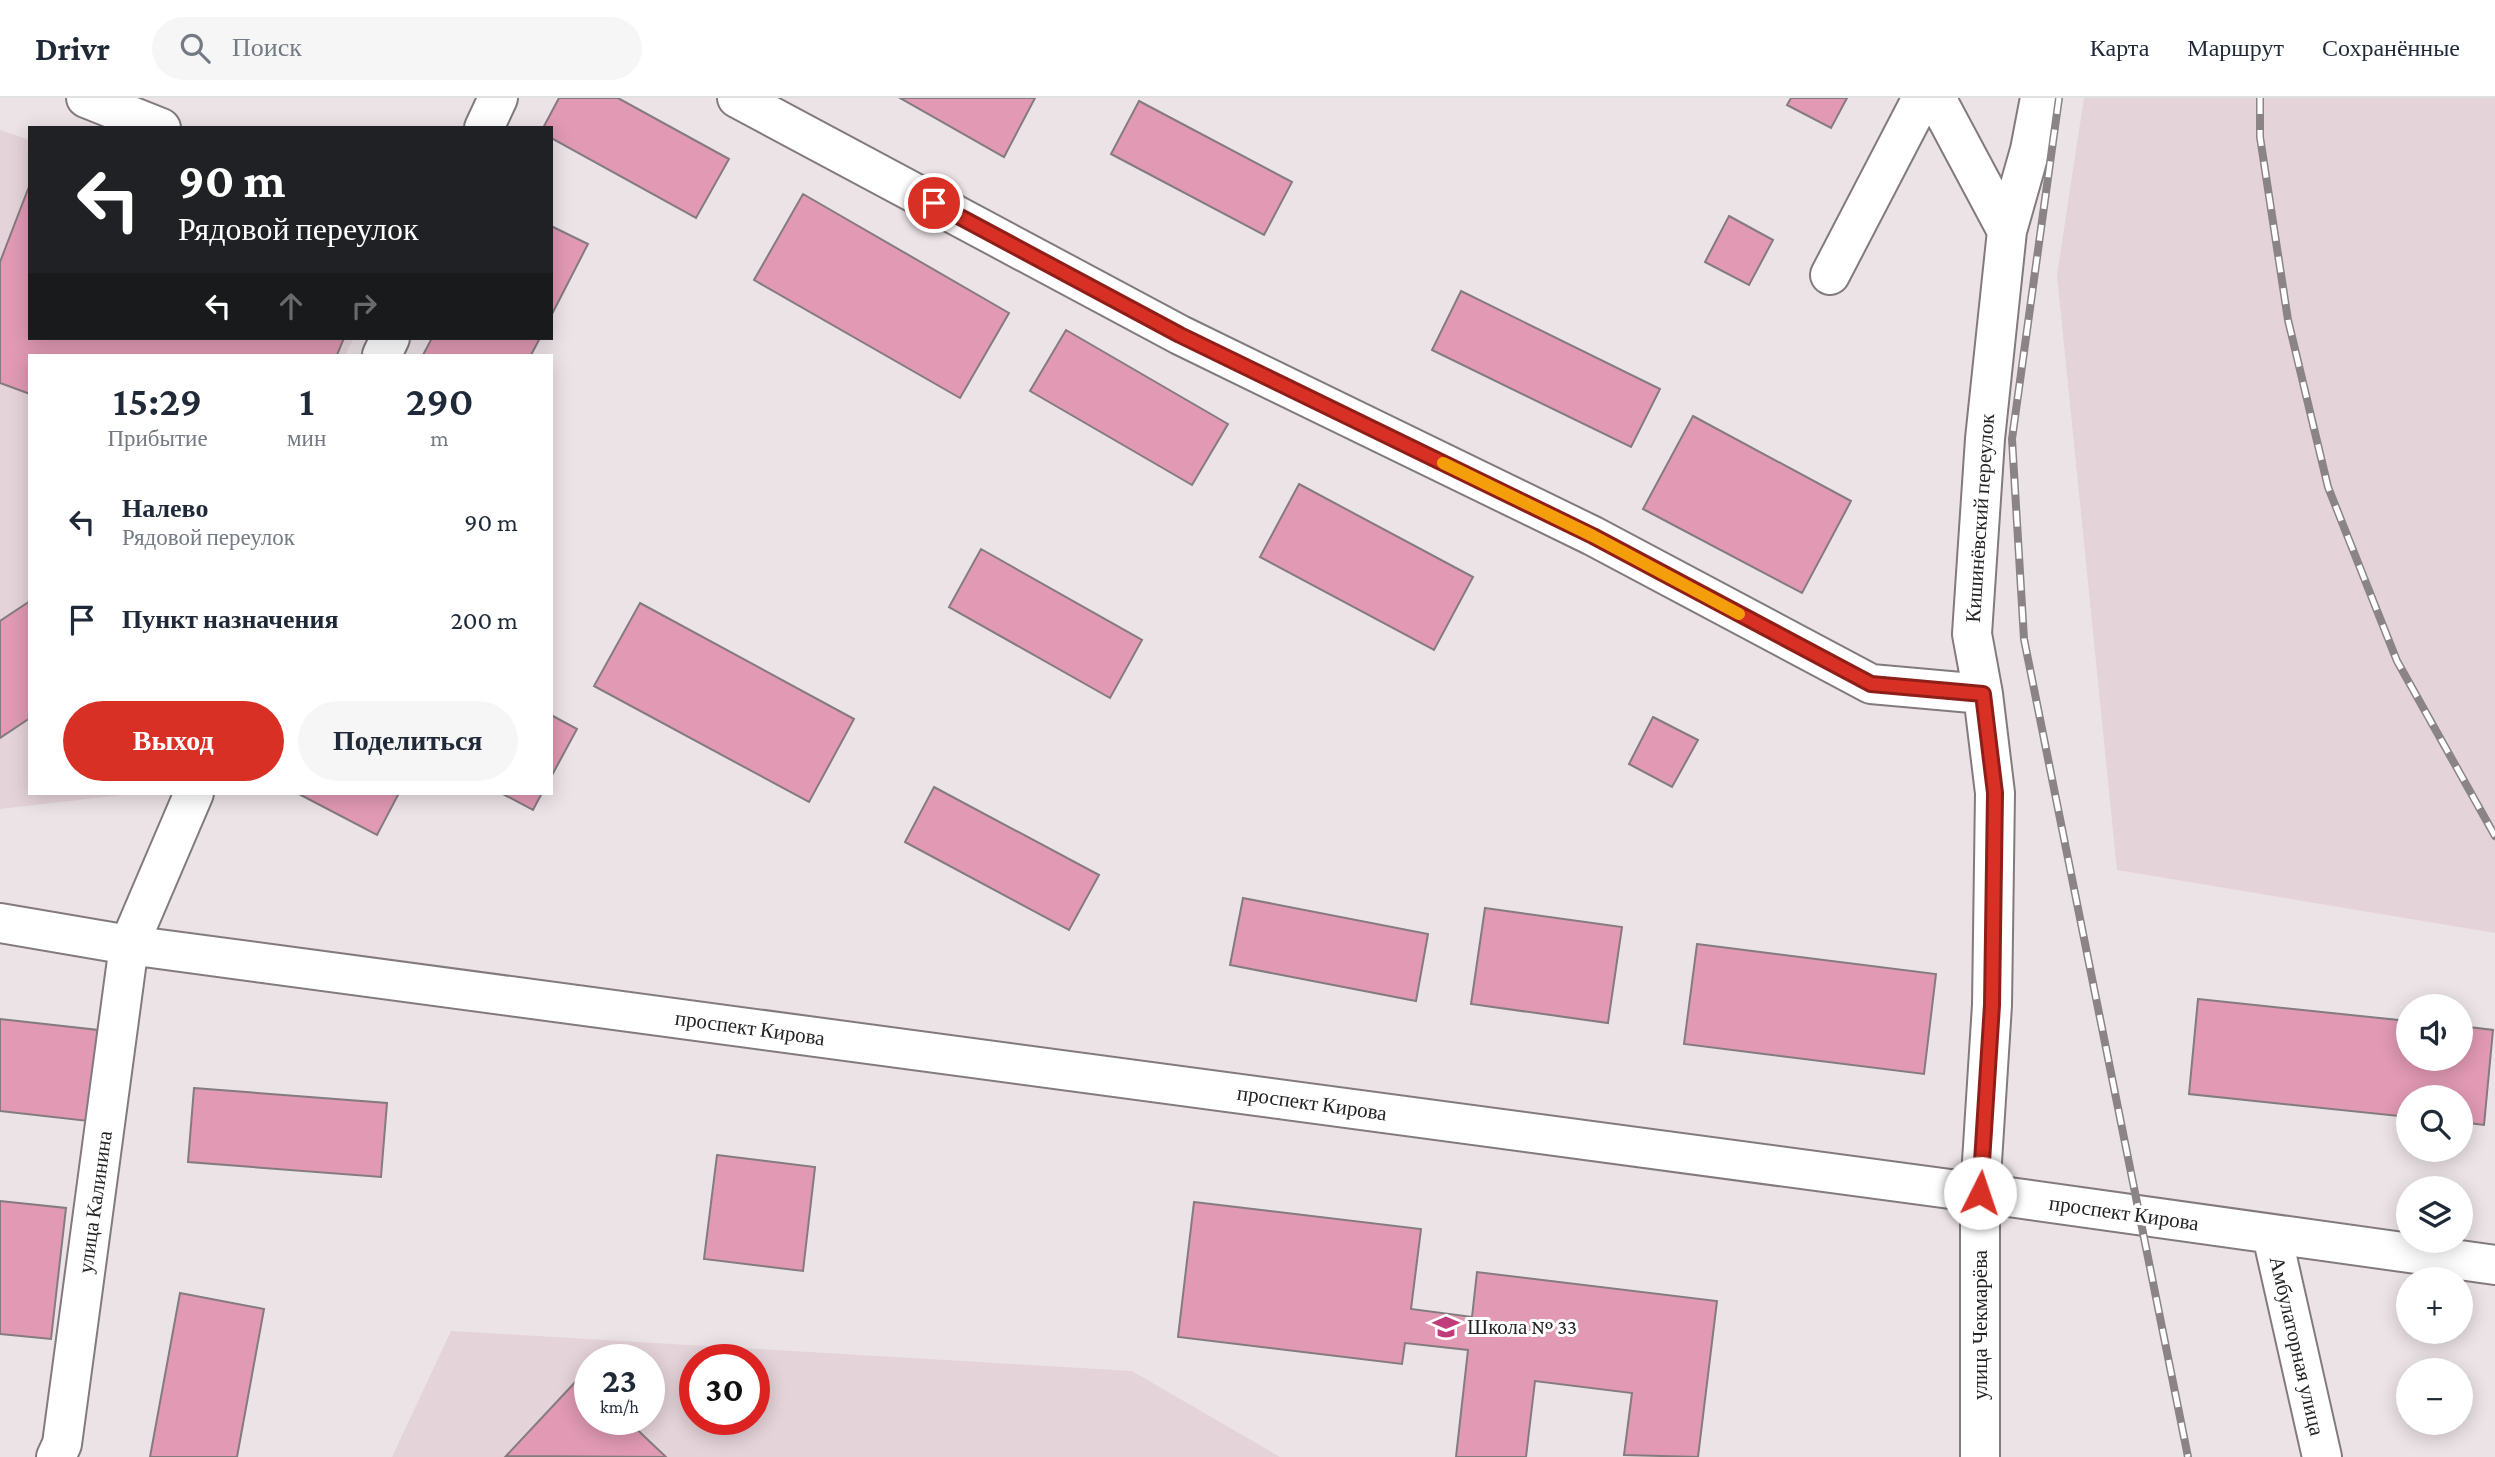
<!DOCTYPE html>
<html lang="ru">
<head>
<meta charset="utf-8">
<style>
	:root { --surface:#fff; --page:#f6f6f7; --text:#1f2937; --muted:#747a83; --line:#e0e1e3; --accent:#d93025 }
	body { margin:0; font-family:"Crimson Pro",serif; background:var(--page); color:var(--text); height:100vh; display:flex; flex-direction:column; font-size:26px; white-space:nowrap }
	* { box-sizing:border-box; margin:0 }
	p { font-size:23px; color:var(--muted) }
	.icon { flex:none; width:38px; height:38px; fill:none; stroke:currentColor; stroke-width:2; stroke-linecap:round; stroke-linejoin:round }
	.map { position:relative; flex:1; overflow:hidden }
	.side { position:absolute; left:28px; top:256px; width:525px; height:441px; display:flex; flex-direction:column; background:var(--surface); border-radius:0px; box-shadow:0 4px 18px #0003 }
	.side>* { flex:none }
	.hud { position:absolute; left:28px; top:28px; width:525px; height:214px; border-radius:0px; box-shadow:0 4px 18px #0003; background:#202124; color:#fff; overflow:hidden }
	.tools { position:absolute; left:2396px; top:896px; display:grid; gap:14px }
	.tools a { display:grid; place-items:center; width:77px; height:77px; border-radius:50%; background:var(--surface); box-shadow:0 4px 18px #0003; font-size:35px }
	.speed { position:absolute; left:574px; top:1246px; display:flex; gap:14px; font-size:35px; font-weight:700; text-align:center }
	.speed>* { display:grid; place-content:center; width:91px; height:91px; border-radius:50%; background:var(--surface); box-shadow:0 4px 18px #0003; line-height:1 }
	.speed small { font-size:18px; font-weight:400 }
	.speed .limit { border:10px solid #d22; background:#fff; color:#111 }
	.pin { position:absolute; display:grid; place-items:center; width:60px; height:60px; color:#fff; margin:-30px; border:4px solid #fff; border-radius:50%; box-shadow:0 2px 7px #0007 }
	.me { position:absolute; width:77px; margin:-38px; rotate:4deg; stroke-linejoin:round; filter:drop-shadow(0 0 5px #0008) }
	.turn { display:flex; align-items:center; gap:24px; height:147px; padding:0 35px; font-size:32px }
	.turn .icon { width:91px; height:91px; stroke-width:2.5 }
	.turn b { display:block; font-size:49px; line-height:60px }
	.lanes { display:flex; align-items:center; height:66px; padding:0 35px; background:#0003; justify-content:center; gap:35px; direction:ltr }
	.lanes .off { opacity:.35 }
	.eta { display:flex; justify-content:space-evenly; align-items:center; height:119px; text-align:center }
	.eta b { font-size:42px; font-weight:600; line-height:49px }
	.action { display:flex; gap:14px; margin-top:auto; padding:14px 35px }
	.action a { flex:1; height:80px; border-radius:42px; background:var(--accent); color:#fff; font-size:28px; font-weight:600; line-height:80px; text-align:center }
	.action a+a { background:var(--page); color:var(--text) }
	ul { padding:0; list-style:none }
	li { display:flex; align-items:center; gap:21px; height:98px; padding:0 35px }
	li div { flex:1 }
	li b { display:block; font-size:26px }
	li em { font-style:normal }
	header { display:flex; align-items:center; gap:42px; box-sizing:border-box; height:98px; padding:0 35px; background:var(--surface); border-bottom:2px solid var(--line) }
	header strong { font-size:33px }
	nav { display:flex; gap:38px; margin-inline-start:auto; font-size:24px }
	.search { width:490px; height:63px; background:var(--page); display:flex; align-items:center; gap:18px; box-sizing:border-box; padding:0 24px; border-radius:38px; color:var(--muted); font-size:26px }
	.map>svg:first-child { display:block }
	.built { fill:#e4d3d9; fill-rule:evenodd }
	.building { fill:#e199b4; stroke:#837b7e; stroke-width:2 }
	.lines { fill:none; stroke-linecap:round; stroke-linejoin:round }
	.minor-casing { stroke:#827a7d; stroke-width:42 }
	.minor { stroke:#fff; stroke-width:38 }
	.rail-casing { stroke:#8a8486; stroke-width:8 }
	.rail { stroke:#fff; stroke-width:5; stroke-dasharray:16; stroke-linecap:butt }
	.route-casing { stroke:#8d1f18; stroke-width:18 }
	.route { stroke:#d93025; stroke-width:12 }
	.slow { stroke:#f59e0b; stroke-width:12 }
	.labels { text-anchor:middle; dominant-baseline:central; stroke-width:6; stroke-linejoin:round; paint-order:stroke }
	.street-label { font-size:21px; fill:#252223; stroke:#fff }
	.poi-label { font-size:21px; fill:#252223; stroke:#fff; text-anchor:start }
</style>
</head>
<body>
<header>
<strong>Drivr</strong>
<div class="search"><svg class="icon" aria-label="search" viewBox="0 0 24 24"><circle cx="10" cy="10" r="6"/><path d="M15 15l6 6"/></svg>Поиск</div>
<nav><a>Карта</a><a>Маршрут</a><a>Сохранённые</a></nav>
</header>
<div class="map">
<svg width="2495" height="1359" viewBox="0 0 2495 1359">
	<rect width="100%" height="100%" fill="#ece3e6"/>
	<path class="built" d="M2084,0h411v835l-378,-63 -60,-595z
		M0,32l30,10v198h324l-9,17h-315v438h109l-139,16z
		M451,1233l681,40 148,86h-888zM590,1262h59v59h-59zM695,1262h59v59h-59z"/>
	<path class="building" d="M559,0h59l111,61 -33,59 -145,-80v-10h-8z
		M900,0h135l-31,59z
		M1791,0h56l-16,30 -44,-23z
		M1139,3l153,81 -28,53 -153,-81z
		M30,86v154h314l-7,17h-307v39l-30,-11v-121z
		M803,96l206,119 -49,85 -206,-118z
		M1729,118l44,24 -24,45 -44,-23z
		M551,128l37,18 -37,72z
		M1461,193l199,98 -29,58 -199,-97z
		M1066,232l162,94 -36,61 -162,-94z
		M432,240h108l-9,17h-108z
		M1693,318l158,85 -49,92 -159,-84z
		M1299,386l174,93 -39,73 -174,-93z
		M981,451l161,91 -32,58 -161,-91z
		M30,503v117l-30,20v-117z
		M640,505l214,116 -45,83 -215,-116z
		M551,617l26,14 -26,48z
		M1653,619l45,23 -26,47 -43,-23z
		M934,689l165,88 -30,55 -164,-88z
		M297,695h102l-22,42z
		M501,695h41l-9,17z
		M1243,800l185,36 -12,67 -186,-36z
		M1485,810l137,19 -14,96 -137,-19z
		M1697,846l239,30 -12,100 -240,-30z
		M2198,901l210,22v38h52v-33l33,4 -9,95 -24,-3v-25h-52v20l-219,-23z
		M0,921l98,11 -10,91 -88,-10z
		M194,990l193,15 -6,74 -193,-15z
		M717,1057l98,12 -12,104 -99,-12z
		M0,1103l66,7 -15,131 -51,-5z
		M1194,1104l227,27 -10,80 61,8 5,-45 240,29 -19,156 -74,-2 8,-62 -97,-12 -9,76h-70l12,-107 -63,-7 -3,21 -224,-27z
		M180,1195l84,16 -27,148h-87z
		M580,1279l10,9v33h36l40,38 -160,-1z"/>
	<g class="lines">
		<g class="minor-casing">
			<path id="minor" d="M86,0l75,30
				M737,0l443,237 413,201 278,148 112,10
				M1936,0l71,133
				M484,30l14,-30
				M1830,177l92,-177
				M382,257l8,-17
				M0,825l129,22 1851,248 515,72
				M2272,1137l50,222
				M56,1359l6,-13 67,-499 65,-152
				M1980,1359v-264l12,-188 3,-212 -12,-99 -11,-60 13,-195 22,-208 23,-81 10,-52"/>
		</g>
		<use href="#minor" class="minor"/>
		<g class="rail-casing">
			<path id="rail" d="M2059,0l-47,341 12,200 164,818
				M2260,0v39l28,183 40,167 69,174 98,175"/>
		</g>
		<use href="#rail" class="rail"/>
	</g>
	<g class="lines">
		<g class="route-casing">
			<path id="route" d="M934,105l246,132 413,201 278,148 112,10 12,99 -3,212 -12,188"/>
		</g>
		<use href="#route" class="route"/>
		<path class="slow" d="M1443,365l150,73 146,78"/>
	</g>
	<defs>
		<g id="school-bare" transform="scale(2.1)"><path d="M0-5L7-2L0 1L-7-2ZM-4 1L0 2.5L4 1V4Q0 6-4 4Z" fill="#c23c7c" stroke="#fff" stroke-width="2.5" paint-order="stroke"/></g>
	</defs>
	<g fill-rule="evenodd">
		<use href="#school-bare" x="1446" y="1229"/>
	</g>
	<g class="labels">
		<g class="street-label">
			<text transform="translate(1980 420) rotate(-86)">Кишинёвский переулок</text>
			<text transform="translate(750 930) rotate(8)">проспект Кирова</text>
			<text transform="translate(1312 1005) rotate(8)">проспект Кирова</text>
			<text transform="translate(95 1104) rotate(-82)">улица Калинина</text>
			<text transform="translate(2124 1115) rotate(8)">проспект Кирова</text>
			<text transform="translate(1980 1227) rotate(-90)">улица Чекмарёва</text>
			<text transform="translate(2297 1248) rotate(77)">Амбулаторная улица</text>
		</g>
		<g class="poi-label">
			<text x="1467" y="1229">Школа № 33</text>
		</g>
	</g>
</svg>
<div class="tools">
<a><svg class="icon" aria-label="sound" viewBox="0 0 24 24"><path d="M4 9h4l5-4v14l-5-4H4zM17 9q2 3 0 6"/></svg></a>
<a><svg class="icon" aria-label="search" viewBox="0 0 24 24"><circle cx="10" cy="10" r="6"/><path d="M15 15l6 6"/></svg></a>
<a><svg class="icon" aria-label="layers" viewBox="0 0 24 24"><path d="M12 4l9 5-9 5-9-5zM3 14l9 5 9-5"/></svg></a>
<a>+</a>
<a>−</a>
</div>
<div class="speed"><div>23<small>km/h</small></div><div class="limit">30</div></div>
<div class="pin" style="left:934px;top:105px;background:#d93025"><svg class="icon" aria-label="arrive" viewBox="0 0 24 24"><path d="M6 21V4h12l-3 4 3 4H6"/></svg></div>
<svg class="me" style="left:1980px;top:1095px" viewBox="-20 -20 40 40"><circle r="19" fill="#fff"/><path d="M0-13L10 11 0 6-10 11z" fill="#d93025"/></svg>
<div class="hud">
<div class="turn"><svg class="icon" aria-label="left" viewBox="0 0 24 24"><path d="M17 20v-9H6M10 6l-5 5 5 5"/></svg><div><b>90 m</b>Рядовой переулок</div></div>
<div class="lanes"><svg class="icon" aria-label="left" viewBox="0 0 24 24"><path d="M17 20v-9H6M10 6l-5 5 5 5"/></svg><svg class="icon off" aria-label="ahead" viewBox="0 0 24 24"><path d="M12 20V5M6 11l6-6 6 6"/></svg><svg class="icon off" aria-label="right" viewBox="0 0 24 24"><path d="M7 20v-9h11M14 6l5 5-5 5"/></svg></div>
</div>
<section class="side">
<div class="eta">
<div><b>15:29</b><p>Прибытие</p></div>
<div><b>1</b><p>мин</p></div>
<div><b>290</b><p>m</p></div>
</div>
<ul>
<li><svg class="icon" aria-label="left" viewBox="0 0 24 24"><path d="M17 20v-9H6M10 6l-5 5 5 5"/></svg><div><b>Налево</b><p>Рядовой переулок</p></div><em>90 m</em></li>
<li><svg class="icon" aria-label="arrive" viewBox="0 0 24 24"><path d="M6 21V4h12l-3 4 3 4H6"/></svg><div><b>Пункт назначения</b></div><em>200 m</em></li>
</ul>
<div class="action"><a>Выход</a><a>Поделиться</a></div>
</section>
</div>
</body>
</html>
